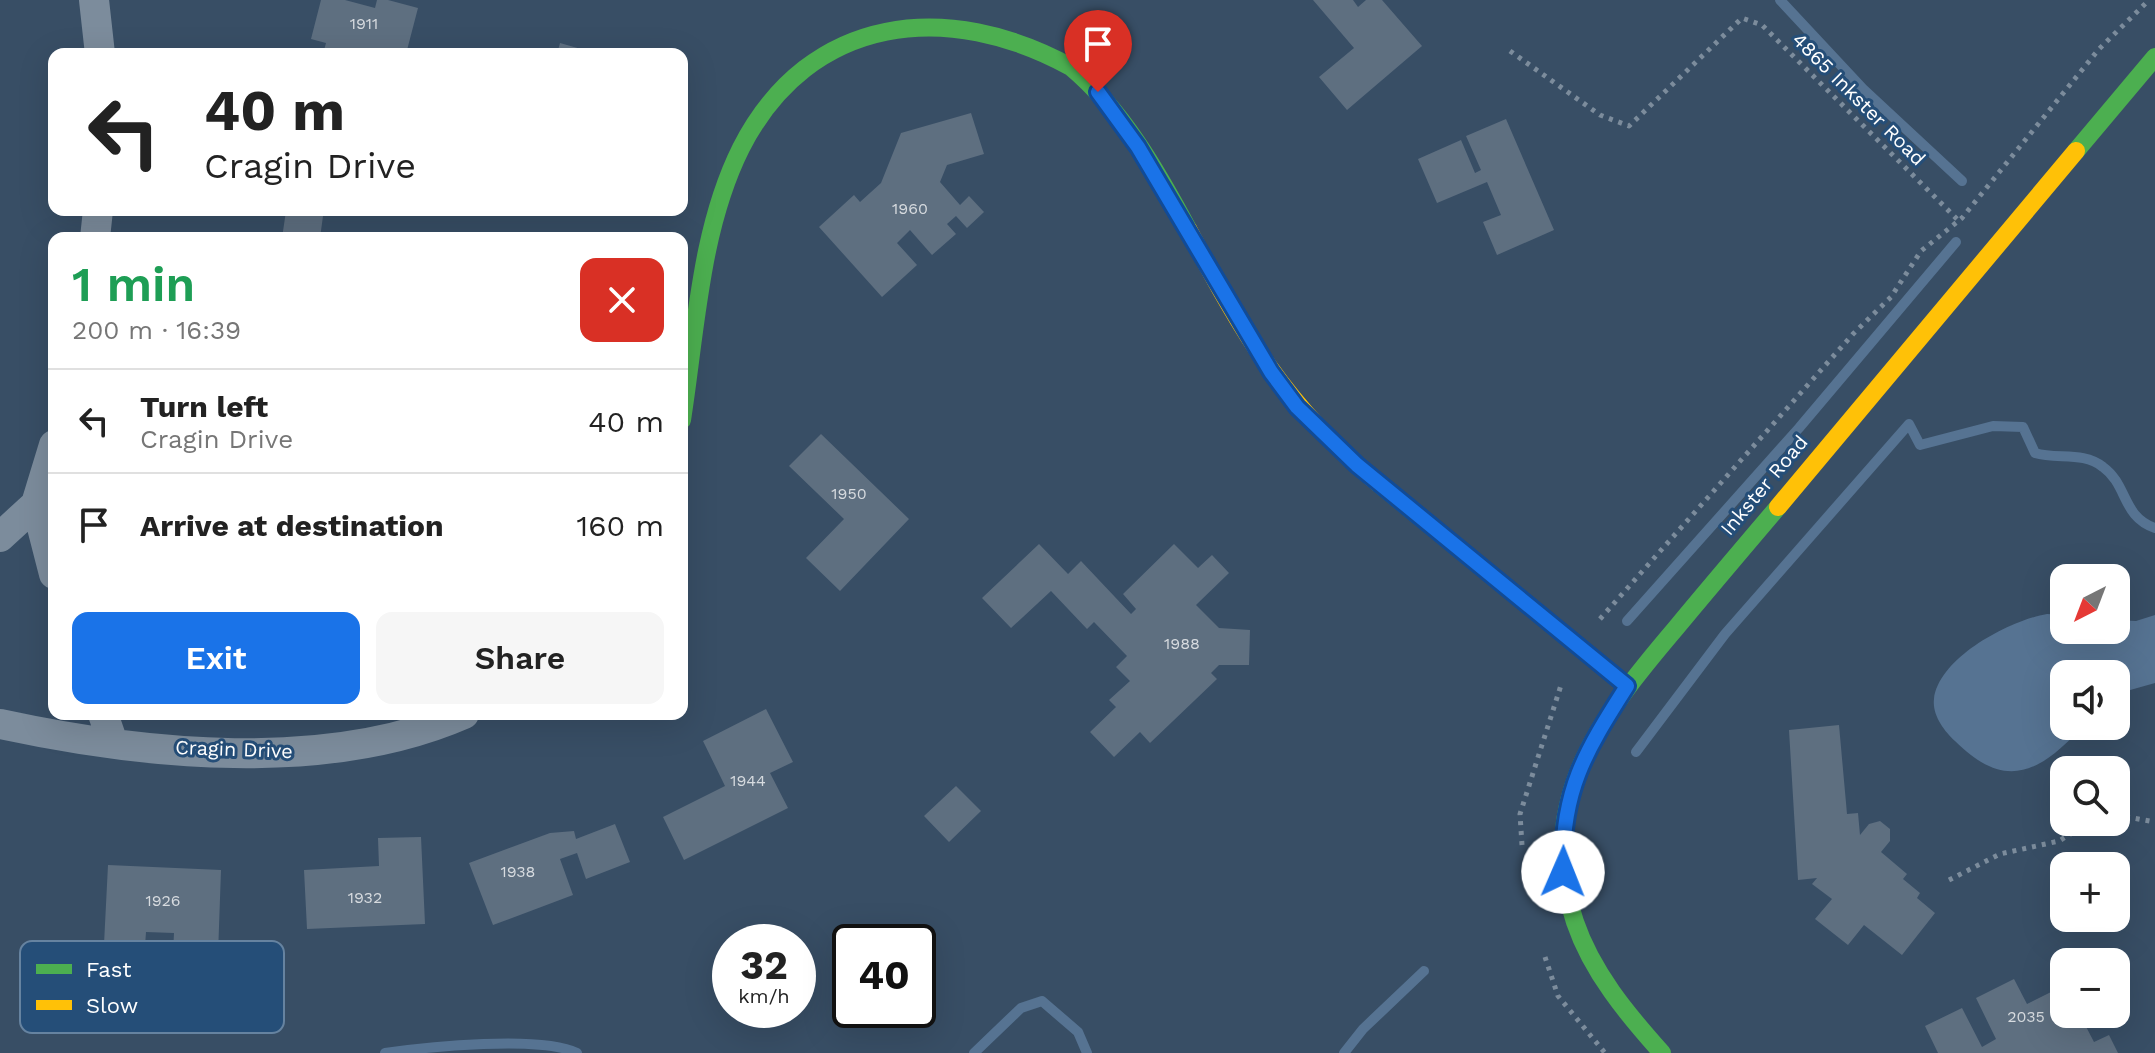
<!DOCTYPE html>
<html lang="en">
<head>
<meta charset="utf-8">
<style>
	:root { --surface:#fff; --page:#f6f6f6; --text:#222; --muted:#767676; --line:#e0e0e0; --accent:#1a73e8 }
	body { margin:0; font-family:"Work Sans",sans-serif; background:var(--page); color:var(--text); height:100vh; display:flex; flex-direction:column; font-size:30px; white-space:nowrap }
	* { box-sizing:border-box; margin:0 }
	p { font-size:26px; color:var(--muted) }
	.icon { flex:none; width:44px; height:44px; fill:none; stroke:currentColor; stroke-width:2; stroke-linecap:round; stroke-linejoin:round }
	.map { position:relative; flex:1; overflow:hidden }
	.panel { position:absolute; left:48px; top:232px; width:640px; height:488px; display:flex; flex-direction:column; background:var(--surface); border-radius:16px; box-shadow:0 8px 32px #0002 }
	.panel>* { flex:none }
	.hud { position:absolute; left:48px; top:48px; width:640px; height:168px; border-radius:16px; box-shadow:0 8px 32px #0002; background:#fff; color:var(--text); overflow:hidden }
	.needle { width:52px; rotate:222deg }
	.tools { position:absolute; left:2050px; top:564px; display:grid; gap:16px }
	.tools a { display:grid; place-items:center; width:80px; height:80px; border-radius:16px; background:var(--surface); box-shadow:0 8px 32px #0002; font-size:40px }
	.speed { position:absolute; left:712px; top:924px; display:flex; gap:16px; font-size:40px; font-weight:700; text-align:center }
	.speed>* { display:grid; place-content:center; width:104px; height:104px; border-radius:50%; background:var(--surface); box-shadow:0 8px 32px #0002; line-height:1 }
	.speed small { font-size:20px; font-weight:400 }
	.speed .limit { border:4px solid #111; border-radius:12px; background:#fff; color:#111 }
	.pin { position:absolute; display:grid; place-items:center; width:68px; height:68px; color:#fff; margin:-82px -34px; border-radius:50% 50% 50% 0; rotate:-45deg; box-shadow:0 0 8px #0007 }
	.pin .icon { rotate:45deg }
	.me { position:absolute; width:88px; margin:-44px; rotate:1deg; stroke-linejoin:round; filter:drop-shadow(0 0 6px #0008) }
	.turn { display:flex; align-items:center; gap:28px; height:168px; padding:0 24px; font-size:36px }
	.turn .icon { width:104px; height:104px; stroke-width:2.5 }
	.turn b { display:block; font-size:56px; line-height:68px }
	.round { display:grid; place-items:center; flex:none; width:84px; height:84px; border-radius:16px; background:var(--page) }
	.overview { display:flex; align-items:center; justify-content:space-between; height:136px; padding:0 24px }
	h1 { font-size:48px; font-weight:600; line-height:60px; color:#1e9e55 }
	.cta { display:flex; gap:16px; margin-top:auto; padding:16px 24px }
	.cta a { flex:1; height:92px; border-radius:16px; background:var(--accent); color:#fff; font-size:32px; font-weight:600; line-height:92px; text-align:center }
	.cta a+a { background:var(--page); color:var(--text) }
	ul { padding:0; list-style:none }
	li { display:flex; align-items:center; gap:24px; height:104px; padding:0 24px; border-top:2px solid var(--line) }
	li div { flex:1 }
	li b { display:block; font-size:30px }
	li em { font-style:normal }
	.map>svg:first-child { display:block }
	.water { fill:#567392 }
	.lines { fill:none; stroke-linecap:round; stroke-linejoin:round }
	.stream { stroke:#567392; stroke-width:10 }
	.building { fill:#5e6f80 }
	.path { stroke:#7c8c9c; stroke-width:5; stroke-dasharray:4 6; stroke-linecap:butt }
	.street { stroke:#7c8c9c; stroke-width:30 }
	.fast { stroke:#4caf50; stroke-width:18 }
	.slow { stroke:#ffc107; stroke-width:18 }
	.route-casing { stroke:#114b97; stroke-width:20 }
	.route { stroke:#1a73e8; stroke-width:14 }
	.labels { text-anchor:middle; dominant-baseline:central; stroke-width:6; stroke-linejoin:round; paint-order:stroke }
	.number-label { font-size:16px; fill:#d7dbdf }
	.street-label { font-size:20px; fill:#fff; stroke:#254e78 }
	.key { fill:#254e78; stroke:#6683a0; stroke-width:2 }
	.key-label { font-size:22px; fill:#fff }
</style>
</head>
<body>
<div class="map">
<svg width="2155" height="1053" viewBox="0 0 2155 1053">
	<rect width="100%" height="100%" fill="#384e65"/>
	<path class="water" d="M2047,614l17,1v15h52v-10l20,1 19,-6v68l-39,11v-20h-52v52h19c-44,48 -78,65 -128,15 -11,-10 -23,-26 -21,-42 5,-42 77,-79 113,-85z"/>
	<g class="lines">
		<path class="stream" d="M1780,0l83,89 99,92
			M1627,621l172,-193 157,-186
			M1636,752l89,-118 184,-210 11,21 73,-19 30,1 12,26c22,7 48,-2 68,14 25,18 19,50 52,61
			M385,1053c42,-6 156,-18 192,0
			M974,1053l47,-45 21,-7 36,31 9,21
			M1344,1053l19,-24 61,-58"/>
	</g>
	<path class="building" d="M321,0h24l30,8 2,-8h11l30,8 -12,46 -30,-5 -1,5h-52l3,-11 -15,-4z
		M1313,0h40l5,7 8,-7h16l40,46 -75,64 -28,-33 35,-29z
		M560,43l35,10v1h-38z
		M971,113l13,41 -37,11 -7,17 20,23 9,-9 15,16 -17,16 -11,-12 -9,8 9,10 -24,21 -22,-25 -13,13 20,22 -35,32 -63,-70 35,-32 6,7 21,-19 20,-50z
		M1506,119l48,111 -57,25 -14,-33 18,-7 -14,-33 -50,21 -19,-44 43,-19 14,33 6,-3 -15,-34z
		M286,211l37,5 -3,22h-38z
		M821,434l88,85 -69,72 -34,-33 38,-39 -55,-53z
		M1039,544l29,30 13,-13 50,53 5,-5 -13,-15 51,-50 24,24 14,-13 17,18 -33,32 23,23 31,2 -1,35h-30l-8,8 6,6 -67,64 -10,-11 -26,25 -24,-25 26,-25 -7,-7 21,-19 -14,-14 11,-11 -33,-34 -7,7 -36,-38 -40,37 -29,-30z
		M766,709l27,53 -23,11 18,35 -104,52 -21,-43 62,-31 -22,-45z
		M1839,725l8,89 11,-1 2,22 9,-11 11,-3 10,8v12l-9,11 26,22 -4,5 17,14 -3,5 18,15 -33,42 -38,-30 -16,20 -33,-26 17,-20 -20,-15 5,-6 -19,2 -9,-150z
		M956,786l25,25 -32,31 -25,-26z
		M615,824l15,38 -44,17 -9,-26 -17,6 13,36 -80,30 -24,-62 81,-30 24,-2 2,8z
		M421,837l4,87 -118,5 -3,-59 75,-4 -1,-28z
		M108,865l113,5 -3,85 -45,-2 1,-20 -28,-1 -1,14 -41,-2z
		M2014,979l13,25 28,-14 16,32 10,-5 13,25 15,-7 9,18h-180l-13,-27 37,-18 20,39 14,-8 -20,-41z"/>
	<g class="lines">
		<path class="path" d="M1510,51l90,64 29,11 113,-108 20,7 199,198
			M1600,619l253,-285 38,-37 30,-46 41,-33 137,-169 50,-49
			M2116,815l39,7
			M1522,845l-2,-31 42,-132
			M1949,880l51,-26 59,-13 31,-19
			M1545,957l13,39 47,57"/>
		<path class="street" d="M94,0l6,54
			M95,238l3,-28
			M36,504l18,70
			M0,537l36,-33 18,-59
			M103,714l10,29
			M0,724c143,31 327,50 464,-10"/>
		<path class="fast" d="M2076,151l79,-94
			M682,420c14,-90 18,-190 59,-272 69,-135 208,-148 330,-81 51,43 86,104 117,162
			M1378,483l249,203
			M1662,1053c-35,-39 -70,-81 -87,-131 -41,-121 27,-207 101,-294 34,-41 68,-81 102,-121"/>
		<path class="slow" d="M1188,229c54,103 98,179 190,254
			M1778,507l298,-356"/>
	</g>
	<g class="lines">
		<g class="route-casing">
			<path id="route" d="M1098,92l40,55 133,225 26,35 60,58 270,221c-42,66 -66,105 -64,186"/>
		</g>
		<use href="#route" class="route"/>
	</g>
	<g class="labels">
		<g class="number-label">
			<text x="364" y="23">1911</text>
			<text x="910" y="208">1960</text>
			<text x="849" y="493">1950</text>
			<text x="1182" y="643">1988</text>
			<text x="748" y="780">1944</text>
			<text x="518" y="871">1938</text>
			<text x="365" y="897">1932</text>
			<text x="163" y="900">1926</text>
			<text x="2026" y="1016">2035</text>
		</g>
		<g class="street-label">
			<text transform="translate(1859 99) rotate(45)">4865 Inkster Road</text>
			<text transform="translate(1764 485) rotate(-50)">Inkster Road</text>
			<text transform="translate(234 749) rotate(2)">Cragin Drive</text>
		</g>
	</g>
	<rect x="20" y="941" width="264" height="92" rx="12" class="key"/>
	<rect x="36" y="964" width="36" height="10" fill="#4caf50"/>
	<rect x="36" y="1000" width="36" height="10" fill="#ffc107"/>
	<g class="key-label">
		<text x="86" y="977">Fast</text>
		<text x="86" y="1013">Slow</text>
	</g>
</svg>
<div class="tools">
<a><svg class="needle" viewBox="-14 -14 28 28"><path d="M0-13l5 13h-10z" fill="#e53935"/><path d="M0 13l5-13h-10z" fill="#767676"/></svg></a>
<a><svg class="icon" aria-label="sound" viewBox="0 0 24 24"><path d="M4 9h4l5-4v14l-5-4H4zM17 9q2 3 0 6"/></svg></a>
<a><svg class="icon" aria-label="search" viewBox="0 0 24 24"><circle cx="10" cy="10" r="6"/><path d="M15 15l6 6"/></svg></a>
<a>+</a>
<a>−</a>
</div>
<div class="speed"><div>32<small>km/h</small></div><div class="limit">40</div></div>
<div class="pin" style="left:1098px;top:92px;background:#d93025"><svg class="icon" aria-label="arrive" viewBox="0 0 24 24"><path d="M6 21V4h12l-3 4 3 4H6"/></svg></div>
<svg class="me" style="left:1563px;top:872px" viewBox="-20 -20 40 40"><circle r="19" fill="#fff"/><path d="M0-13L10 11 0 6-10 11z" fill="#1a73e8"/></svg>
<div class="hud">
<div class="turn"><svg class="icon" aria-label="left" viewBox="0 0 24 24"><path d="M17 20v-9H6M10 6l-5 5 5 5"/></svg><div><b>40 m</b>Cragin Drive</div></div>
</div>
<section class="panel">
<div class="overview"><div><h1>1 min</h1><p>200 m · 16:39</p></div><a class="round" style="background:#d93025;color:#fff"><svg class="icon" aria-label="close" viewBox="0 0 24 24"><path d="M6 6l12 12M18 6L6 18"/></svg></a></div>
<ul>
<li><svg class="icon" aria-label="left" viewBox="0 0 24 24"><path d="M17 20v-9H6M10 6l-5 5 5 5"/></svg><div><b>Turn left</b><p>Cragin Drive</p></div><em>40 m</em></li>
<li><svg class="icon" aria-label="arrive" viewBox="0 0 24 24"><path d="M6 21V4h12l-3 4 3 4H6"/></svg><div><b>Arrive at destination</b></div><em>160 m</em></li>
</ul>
<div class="cta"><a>Exit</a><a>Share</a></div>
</section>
</div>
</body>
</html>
